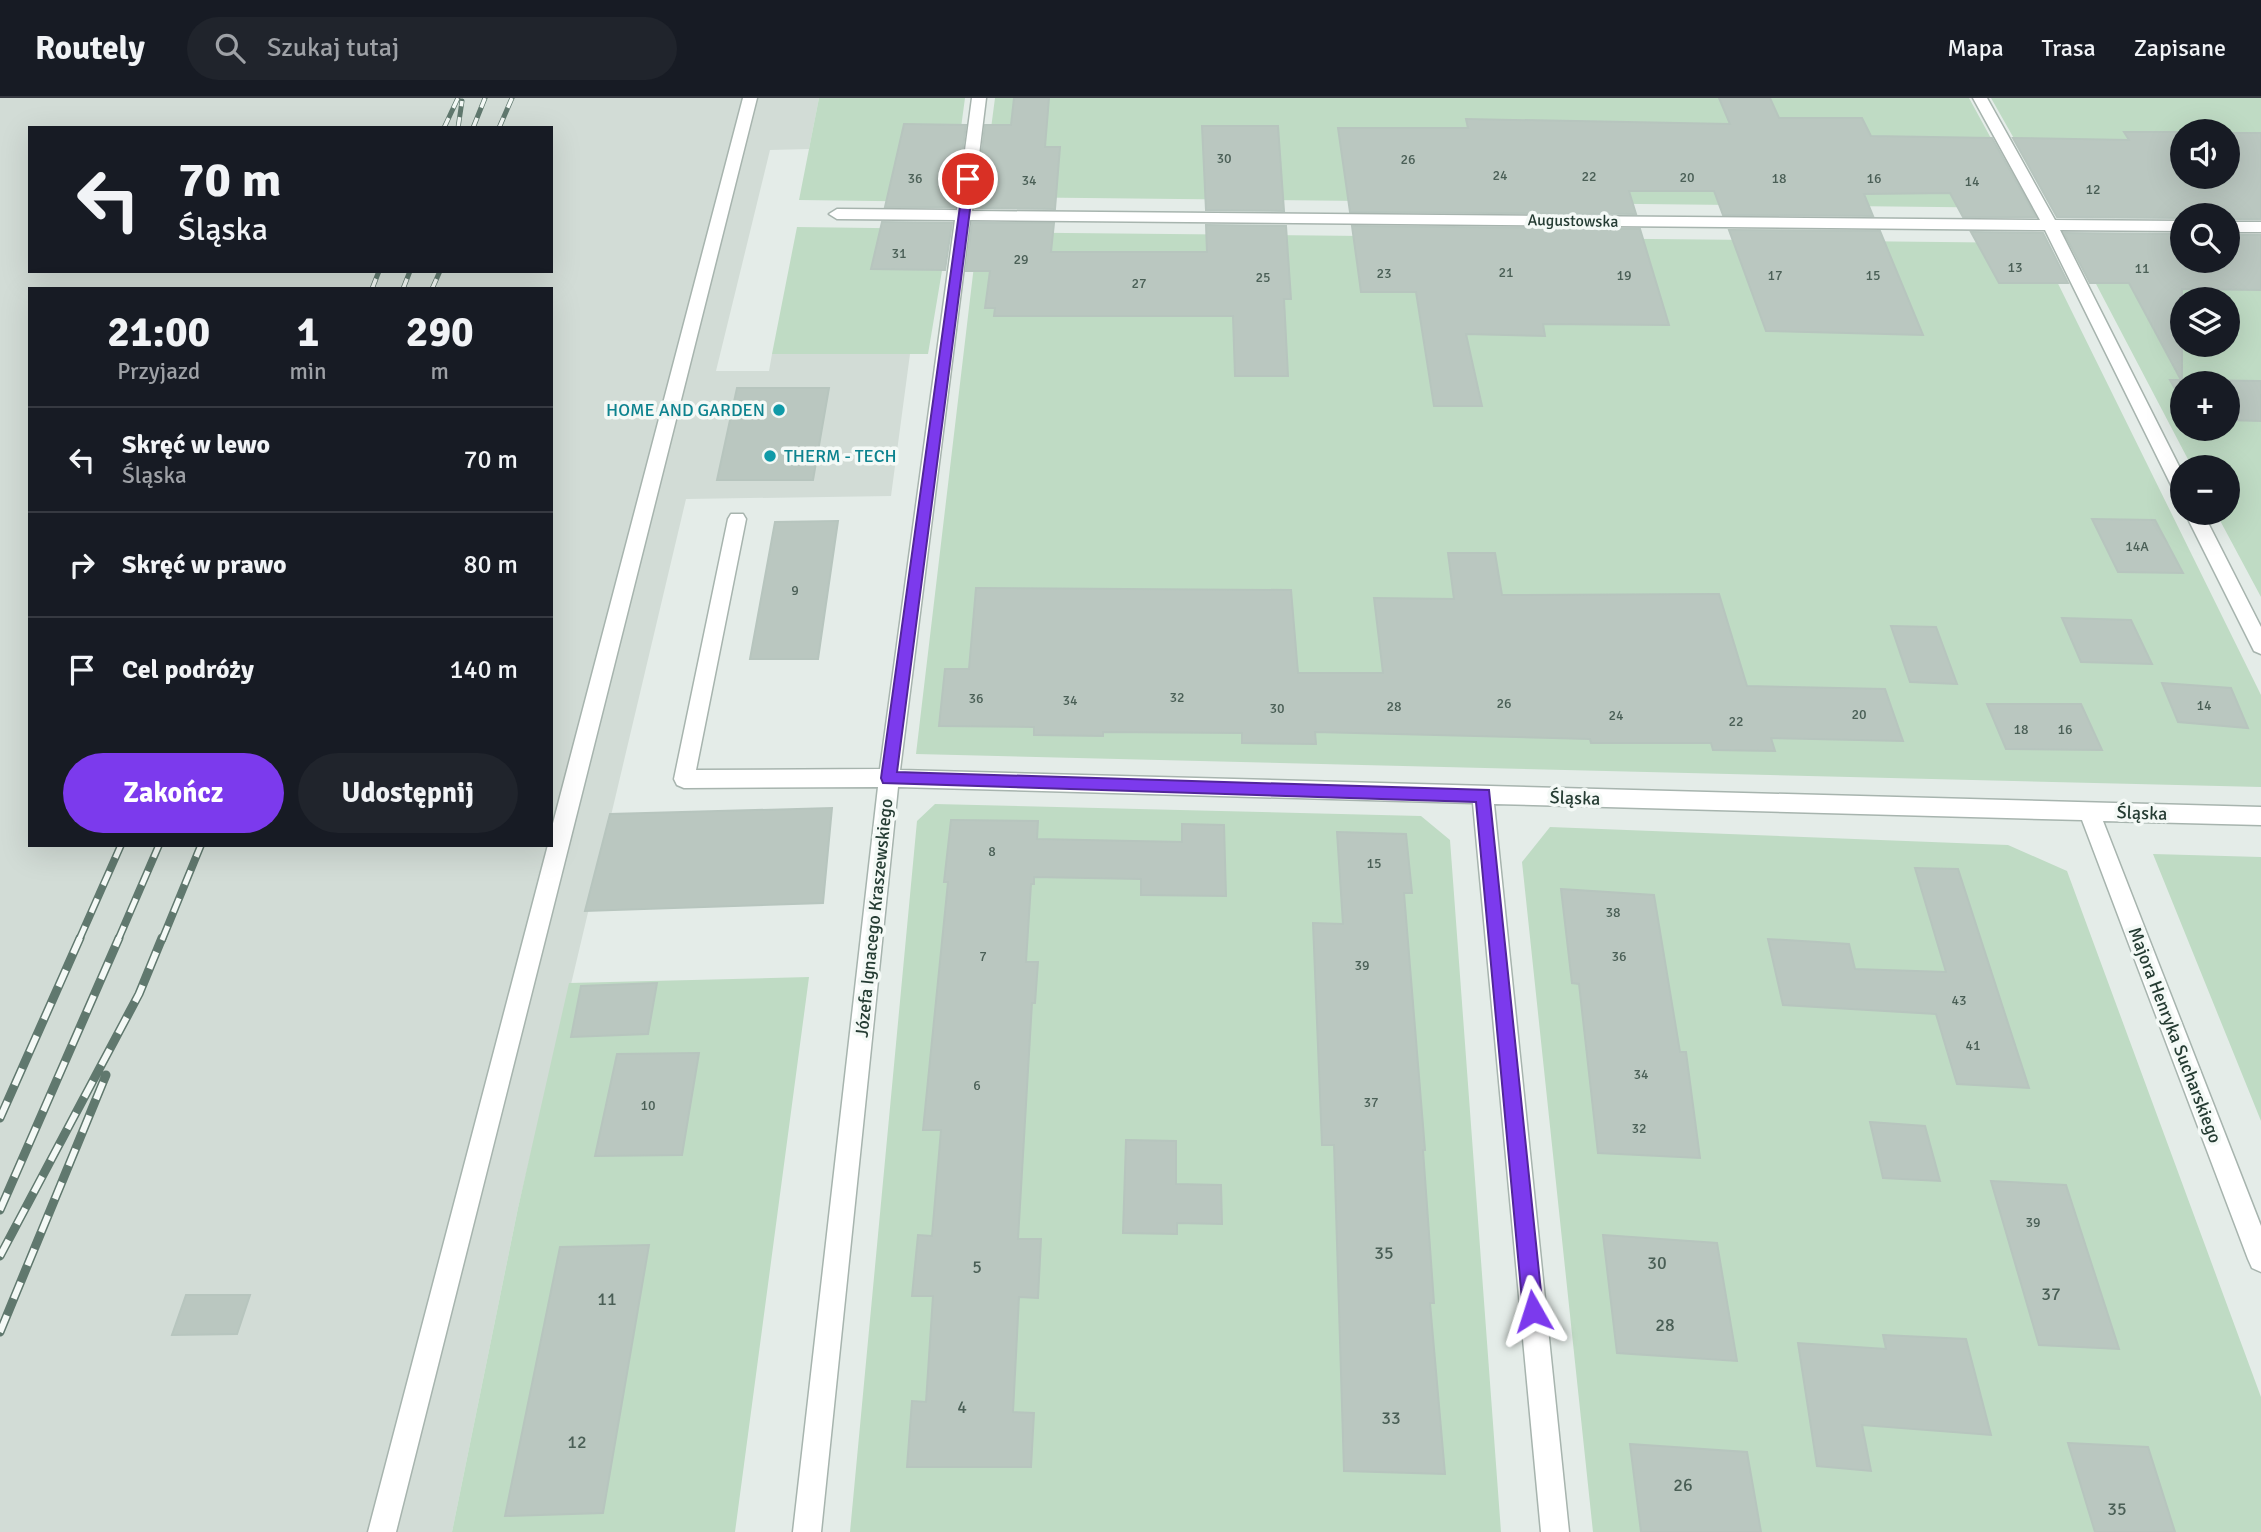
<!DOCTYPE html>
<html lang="pl">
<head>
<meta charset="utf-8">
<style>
	:root { --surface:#171b24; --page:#20242c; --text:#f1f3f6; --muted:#9ea1a6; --line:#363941; --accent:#7c3aed }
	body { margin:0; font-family:Signika,sans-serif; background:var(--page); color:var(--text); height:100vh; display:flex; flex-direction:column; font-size:26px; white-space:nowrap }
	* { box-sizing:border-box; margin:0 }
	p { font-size:23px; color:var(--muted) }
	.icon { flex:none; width:38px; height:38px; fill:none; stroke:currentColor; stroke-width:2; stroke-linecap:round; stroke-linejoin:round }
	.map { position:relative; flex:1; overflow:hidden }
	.drawer { position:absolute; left:28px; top:189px; width:525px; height:560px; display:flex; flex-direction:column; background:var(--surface); border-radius:0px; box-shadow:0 7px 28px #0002 }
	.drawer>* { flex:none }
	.top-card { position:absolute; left:28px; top:28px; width:525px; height:147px; border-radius:0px; box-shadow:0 7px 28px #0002; background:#171b24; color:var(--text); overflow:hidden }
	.tools { position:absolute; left:2170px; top:21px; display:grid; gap:14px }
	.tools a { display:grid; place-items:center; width:70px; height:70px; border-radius:50%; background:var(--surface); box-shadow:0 7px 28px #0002; font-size:35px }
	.pin { position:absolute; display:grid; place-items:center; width:60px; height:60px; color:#fff; margin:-30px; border:4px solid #fff; border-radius:50%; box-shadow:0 2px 7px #0007 }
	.me { position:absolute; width:77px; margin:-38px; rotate:354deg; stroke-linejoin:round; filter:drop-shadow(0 0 5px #0008) }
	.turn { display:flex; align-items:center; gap:24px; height:147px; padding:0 35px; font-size:32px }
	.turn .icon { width:91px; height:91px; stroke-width:2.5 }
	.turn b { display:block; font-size:49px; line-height:60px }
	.eta { display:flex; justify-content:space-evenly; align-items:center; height:119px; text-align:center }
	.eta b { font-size:42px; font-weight:800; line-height:49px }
	.cta { display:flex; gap:14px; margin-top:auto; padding:14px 35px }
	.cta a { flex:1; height:80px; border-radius:42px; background:var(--accent); color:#fff; font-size:28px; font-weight:800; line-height:80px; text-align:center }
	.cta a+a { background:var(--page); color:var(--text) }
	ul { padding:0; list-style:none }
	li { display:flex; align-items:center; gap:21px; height:105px; padding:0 35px; border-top:2px solid var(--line) }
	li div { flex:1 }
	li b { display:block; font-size:26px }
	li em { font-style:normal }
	header { display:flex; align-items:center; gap:42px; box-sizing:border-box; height:98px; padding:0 35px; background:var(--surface); border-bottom:2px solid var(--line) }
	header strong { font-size:33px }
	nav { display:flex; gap:38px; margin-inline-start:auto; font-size:24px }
	.search { width:490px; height:63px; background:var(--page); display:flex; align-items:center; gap:18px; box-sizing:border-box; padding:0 24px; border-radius:38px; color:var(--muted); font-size:26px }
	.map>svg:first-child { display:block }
	.built { fill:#d2dcd6; fill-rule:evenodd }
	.green { fill:#bfdbc4; fill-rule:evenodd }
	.building { fill:#bac7c0; stroke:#b7c5be; stroke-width:2 }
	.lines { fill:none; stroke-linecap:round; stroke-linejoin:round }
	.minor-casing { stroke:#a7b4ae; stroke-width:3 }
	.minor { fill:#fff; fill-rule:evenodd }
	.rail-far2-casing { stroke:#60786e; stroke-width:5 }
	.rail-far1-casing { stroke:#60786e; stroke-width:8 }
	.rail-casing { stroke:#60786e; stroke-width:9 }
	.rail-far2 { stroke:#f4f9f6; stroke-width:3.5; stroke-dasharray:11; stroke-linecap:butt }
	.rail-far1 { stroke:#f4f9f6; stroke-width:5; stroke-dasharray:15; stroke-linecap:butt }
	.rail { stroke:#f4f9f6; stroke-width:6; stroke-dasharray:18; stroke-linecap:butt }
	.route { fill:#7c3aed; stroke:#51269a; stroke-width:2 }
	.culture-dot { fill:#0f9aa8; stroke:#f4f9f6; stroke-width:2.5 }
	.labels { text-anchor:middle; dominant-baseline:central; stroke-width:7; stroke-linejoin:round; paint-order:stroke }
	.number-label { font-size:14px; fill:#4a5f56 }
	.far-street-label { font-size:16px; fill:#253c33; stroke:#f4f9f6 }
	.culture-label { font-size:18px; fill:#0d838f; stroke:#f4f9f6; text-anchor:end }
	.street-label { font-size:18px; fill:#253c33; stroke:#f4f9f6 }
	.near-number-label { font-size:18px; fill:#4a5f56 }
</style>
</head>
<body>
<header>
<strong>Routely</strong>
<div class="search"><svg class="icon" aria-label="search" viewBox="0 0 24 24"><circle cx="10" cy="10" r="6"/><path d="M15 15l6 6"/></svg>Szukaj tutaj</div>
<nav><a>Mapa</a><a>Trasa</a><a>Zapisane</a></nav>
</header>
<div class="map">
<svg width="2261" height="1434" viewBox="0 0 2261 1434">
	<rect width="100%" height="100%" fill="#e4ece8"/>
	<path class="built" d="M0,0h819l-10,51 -39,1 -54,221h53l3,-17h138l-19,142 -205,3 -168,709 -66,324h-452zM30,30h521v143h-521zM30,191h521v556h-521z"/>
	<path class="green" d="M819,0h146l-14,104 -152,-2z
		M995,0h974l60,110 -1047,-11z
		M1991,0h270v113l-211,-9zM2182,33h46v46h-46z
		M797,129l152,2 -21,125h-156z
		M978,134l1060,11 223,452v92l-1345,-33z
		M2073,142l109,1v20h46v-20h33v356l-45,-84h12v-46h-36zM2182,201h46v46h-46zM2182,285h46v46h-46z
		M935,706l486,12 29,24 51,692h-651l67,-711z
		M1550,729l458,18 59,26 194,526v135h-668l-71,-670z
		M2153,756l108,3v264z
		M809,879l-74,555h-283l66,-324 51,-225z"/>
	<path class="building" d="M1014,0h35l-4,49h15l-5,62 -80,-1 10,-83h26z
		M1719,0h51l9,20h83l9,18 121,2 44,79h-73l-13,-24 -86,1 9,22 -150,-1 -9,-24h-85l7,23 -286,-2 -12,-84h130l-2,-9 264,5z
		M904,26l62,1 -11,82h-70z
		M1202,28h76l6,85 -78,-1z
		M2124,34h58v45h46v-44h33v86h-33v-4h-46v3l-125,-1 -44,-79 116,2z
		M882,124l70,1 -7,47 -74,-1z
		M972,125h82l-3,29h156l-1,-27 80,1 5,73h-7l4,77h-53l-2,-60h-239l1,-8h-10l5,-37h-24z
		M1352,128l288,3 29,96 -126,-1 2,12 -79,-2 16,72h-48l-18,-114h-55z
		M1729,132l151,1 43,104 -157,-4z
		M1971,134l72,1 25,50h-69z
		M2064,135l118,1v27h46v-26h33v55l-79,-1v91l79,1v40l-33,-1v-37h-46v18l-12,-21h11l-52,-97h-39z
		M737,290h92l-16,92h-96z
		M2092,421l63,1 28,53 -65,-1z
		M838,423l-20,138h-68l25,-137z
		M1448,455h47l7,42 217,-1 28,92 138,3 18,52 -132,-3 4,13 -62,-1 -2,-7h-120l-1,-4 -275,-7 1,12 -74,-1v-10l-139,-1v4l-69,-1v-8l-95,-1 6,-57h24l7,-81 315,2 7,83h85l-9,-75 80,1z
		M2062,520l69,2 21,44 -71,-2z
		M1891,528l45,1 21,57 -47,-2z
		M2162,585l69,5 17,40 -70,-6z
		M1987,606h94l21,46 -96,-1z
		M832,710l-9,95 -238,8 25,-97z
		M951,722l87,1 -1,18 145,3v-18l42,1 2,71 -85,-1v-16l-107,-2v7h-3l-5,78h12l-3,41h-3l-14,236h23l-3,59 -19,-1 -6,115 21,1 -3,54h-124l5,-66 14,1 7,-106h-21l6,-61 14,1 9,-106h-18l25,-248h-4z
		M1337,734l69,2 6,59h-8l21,257h-2l11,153h-4l15,171 -101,-3 -10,-326h-12l-9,-222 30,1z
		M1915,770l43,1 71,219 -72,-4 -21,-70 -153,-9 -15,-66 81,5 6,25 91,3z
		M1561,791l93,6 26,157h6l14,106 -102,-5 -19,-169 -7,-1z
		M657,885l-9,51 -77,3 10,-51z
		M699,955l-17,102 -87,1 22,-102z
		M1870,1024l55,4 15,55 -57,-3z
		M1126,1042l50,1v43l45,1 1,39 -45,-1v11l-54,-1z
		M1991,1083l75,4 53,164 -80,-4z
		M1603,1137l114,8 20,118 -120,-8z
		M649,1147l-46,268 -98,3 55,-269z
		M186,1197h64l-13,39 -65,1z
		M1883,1237l83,4 25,96 -129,-10 9,46 -54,-5 -19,-123 88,6z
		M2068,1345l80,4 27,85h-80z
		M1630,1346l117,8 14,80h-120z"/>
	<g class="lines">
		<g class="minor-casing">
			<path id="minor" d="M743,0h14l-361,1434h-28l180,-687h3v-14z
				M972,0h14l-14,113 1068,9 -67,-122h14l68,122 127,1v10l-122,-1 122,242v24l-6,-2 -3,-5 -128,-259 -1075,-10 -70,550 1361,37v18l-158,-4 158,405v46l-9,-4 -4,-9 -166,-439 -588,-16 75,728h-28l-68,-729 -575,-16 -77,745h-28l85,-745 -194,1 -7,-3 -3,-6 54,-260 3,-5h12l3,5 -50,251 184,-1 75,-549 -118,-1 -8,-5 8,-5 120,1z
				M2228,124h33v10h-33z
				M2185,415h18l58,114v27l-7,-3z"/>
		</g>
		<use href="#minor" class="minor"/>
		<g class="rail-far2-casing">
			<path id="rail-far2" d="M444,30l14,-30
				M458,30l4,-27
				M473,30l12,-30
				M499,30l13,-30
				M372,191l7,-18
				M403,191l7,-18
				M432,191l8,-18"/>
		</g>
		<g class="rail-far1-casing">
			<path id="rail-far1" d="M79,842l42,-95
				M118,842l41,-95
				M162,842l39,-95"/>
		</g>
		<g class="rail-casing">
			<path id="rail" d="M0,1020l80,-180
				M0,1112l119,-272
				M0,1158l139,-262 23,-56
				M0,1234l106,-257"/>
		</g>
		<use href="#rail-far2" class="rail-far2"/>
		<use href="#rail-far1" class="rail-far1"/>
		<use href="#rail" class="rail"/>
	</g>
	<path class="route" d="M964,79l10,2 -77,593 592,18 54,521 -3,7 -7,3 -7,-3 -3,-7 -47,-509 -593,-19 -2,-5z"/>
	<g class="culture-dot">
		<circle cx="779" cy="312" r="7"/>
		<circle cx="770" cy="358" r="7"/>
	</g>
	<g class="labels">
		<g class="number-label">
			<text x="1224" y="60">30</text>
			<text x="1408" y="61">26</text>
			<text x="1500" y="77">24</text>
			<text x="1589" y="78">22</text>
			<text x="1687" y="79">20</text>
			<text x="915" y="80">36</text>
			<text x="1779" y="80">18</text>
			<text x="1874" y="80">16</text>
			<text x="1029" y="82">34</text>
			<text x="1972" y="83">14</text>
			<text x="2093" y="91">12</text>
			<text x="899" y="155">31</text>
			<text x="1021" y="161">29</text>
			<text x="2015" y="169">13</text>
			<text x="2142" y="170">11</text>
			<text x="1506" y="174">21</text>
			<text x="1384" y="175">23</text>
			<text x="1624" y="177">19</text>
			<text x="1775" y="177">17</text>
			<text x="1873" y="177">15</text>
			<text x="1263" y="179">25</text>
			<text x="1139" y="185">27</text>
			<text x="2137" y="448">14A</text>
			<text x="795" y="492">9</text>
			<text x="1177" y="599">32</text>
			<text x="976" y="600">36</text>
			<text x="1070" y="602">34</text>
			<text x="1504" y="605">26</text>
			<text x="2204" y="607">14</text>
			<text x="1394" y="608">28</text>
			<text x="1277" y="610">30</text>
			<text x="1859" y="616">20</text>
			<text x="1616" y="617">24</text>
			<text x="1736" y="623">22</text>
			<text x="2021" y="631">18</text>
			<text x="2065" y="631">16</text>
			<text x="992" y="753">8</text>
			<text x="1374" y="765">15</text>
			<text x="1613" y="814">38</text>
			<text x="983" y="858">7</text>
			<text x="1619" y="858">36</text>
			<text x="1362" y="867">39</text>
			<text x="1959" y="902">43</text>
			<text x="1973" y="947">41</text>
			<text x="1641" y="976">34</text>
			<text x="977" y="987">6</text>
			<text x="1371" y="1004">37</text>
			<text x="648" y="1007">10</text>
			<text x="1639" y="1030">32</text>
			<text x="2033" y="1124">39</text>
		</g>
		<g class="far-street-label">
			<text transform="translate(1573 123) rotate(1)">Augustowska</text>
		</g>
		<g class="culture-label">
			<text x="765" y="312">HOME AND GARDEN</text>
			<text x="784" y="358" text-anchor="start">THERM - TECH</text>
		</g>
		<g class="street-label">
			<text transform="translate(1575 700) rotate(2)">Śląska</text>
			<text transform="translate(2142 715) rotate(2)">Śląska</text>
			<text transform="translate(874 820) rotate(-84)">Józefa Ignacego Kraszewskiego</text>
			<text transform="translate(2175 937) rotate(69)">Majora Henryka Sucharskiego</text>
		</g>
		<g class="near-number-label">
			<text x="1384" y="1155">35</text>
			<text x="1657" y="1165">30</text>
			<text x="977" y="1169">5</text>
			<text x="2051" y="1196">37</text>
			<text x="607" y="1201">11</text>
			<text x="1665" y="1227">28</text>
			<text x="962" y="1309">4</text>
			<text x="1391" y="1320">33</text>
			<text x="577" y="1344">12</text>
			<text x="1683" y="1387">26</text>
			<text x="2117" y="1411">35</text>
		</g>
	</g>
</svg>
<div class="tools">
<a><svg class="icon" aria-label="sound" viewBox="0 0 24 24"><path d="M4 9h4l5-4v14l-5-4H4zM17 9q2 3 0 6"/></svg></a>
<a><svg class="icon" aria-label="search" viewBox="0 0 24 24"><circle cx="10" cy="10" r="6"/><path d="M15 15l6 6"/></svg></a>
<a><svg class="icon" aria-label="layers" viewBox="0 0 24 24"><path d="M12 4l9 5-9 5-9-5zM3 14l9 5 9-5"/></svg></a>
<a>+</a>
<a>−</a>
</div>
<div class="pin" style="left:968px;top:81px;background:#d93025"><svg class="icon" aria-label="arrive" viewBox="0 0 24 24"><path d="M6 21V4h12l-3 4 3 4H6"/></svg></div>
<svg class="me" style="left:1533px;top:1213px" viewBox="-20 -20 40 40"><path d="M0-17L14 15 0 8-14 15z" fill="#7c3aed" stroke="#fff" stroke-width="4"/></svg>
<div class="top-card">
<div class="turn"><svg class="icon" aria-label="left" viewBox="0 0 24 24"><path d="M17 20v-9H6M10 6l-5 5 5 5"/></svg><div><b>70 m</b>Śląska</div></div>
</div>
<section class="drawer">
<div class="eta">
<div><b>21:00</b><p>Przyjazd</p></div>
<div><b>1</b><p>min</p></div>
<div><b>290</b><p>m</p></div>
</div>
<ul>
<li><svg class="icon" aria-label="left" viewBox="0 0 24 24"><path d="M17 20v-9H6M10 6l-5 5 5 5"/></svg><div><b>Skręć w lewo</b><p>Śląska</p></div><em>70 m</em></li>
<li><svg class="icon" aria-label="right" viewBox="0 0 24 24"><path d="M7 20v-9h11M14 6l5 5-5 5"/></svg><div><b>Skręć w prawo</b></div><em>80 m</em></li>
<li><svg class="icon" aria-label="arrive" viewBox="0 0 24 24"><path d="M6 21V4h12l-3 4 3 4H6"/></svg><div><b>Cel podróży</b></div><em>140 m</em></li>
</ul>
<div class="cta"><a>Zakończ</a><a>Udostępnij</a></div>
</section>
</div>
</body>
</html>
